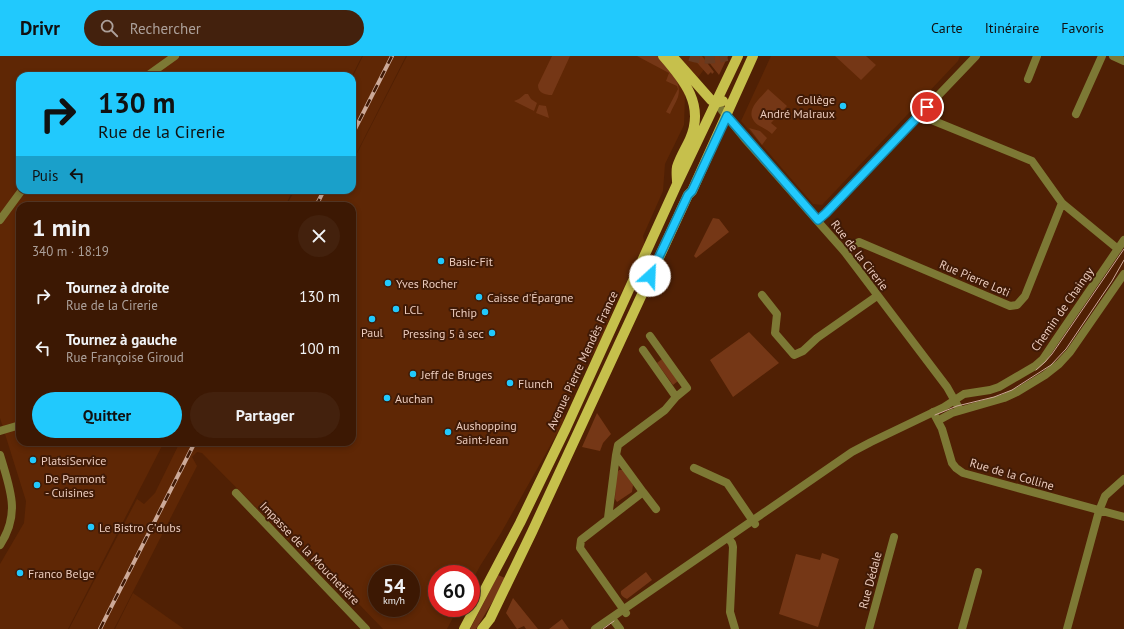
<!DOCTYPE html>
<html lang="fr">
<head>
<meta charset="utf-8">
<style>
	:root { --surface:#3c1803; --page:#43210d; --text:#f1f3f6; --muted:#aca09a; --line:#553725; --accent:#21c9fd }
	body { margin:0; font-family:"PT Sans",sans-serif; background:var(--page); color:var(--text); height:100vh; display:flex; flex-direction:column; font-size:15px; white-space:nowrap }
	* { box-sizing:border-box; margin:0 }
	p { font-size:13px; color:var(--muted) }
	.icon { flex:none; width:22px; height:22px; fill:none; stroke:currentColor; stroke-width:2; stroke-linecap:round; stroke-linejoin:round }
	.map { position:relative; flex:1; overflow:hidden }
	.panel { position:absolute; left:16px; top:146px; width:340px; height:244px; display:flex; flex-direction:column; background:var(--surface); border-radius:12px; box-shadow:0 2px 6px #0003,0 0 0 1px var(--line) }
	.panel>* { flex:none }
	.hud { position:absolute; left:16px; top:16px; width:340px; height:122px; border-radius:12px; box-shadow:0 2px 6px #0003,0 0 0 1px var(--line); background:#21c9fd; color:#111; overflow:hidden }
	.speed { position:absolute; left:368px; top:509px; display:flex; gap:8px; font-size:20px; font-weight:700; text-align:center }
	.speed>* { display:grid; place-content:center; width:52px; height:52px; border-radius:50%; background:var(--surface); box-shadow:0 2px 6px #0003,0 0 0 1px var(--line); line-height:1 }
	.speed small { font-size:10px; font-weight:400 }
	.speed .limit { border:6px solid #d22; background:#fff; color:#111 }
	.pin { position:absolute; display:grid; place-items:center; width:34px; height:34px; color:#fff; margin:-17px; border:2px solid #fff; border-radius:50%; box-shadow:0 1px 4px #0007 }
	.me { position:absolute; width:44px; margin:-22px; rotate:25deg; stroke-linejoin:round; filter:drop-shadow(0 0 3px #0008) }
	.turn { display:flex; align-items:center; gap:14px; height:84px; padding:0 16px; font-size:18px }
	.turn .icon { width:52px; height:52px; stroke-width:2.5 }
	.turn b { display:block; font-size:28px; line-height:34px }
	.then { display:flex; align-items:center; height:38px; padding:0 16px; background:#0003; gap:8px; font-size:15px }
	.round { display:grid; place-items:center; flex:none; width:42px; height:42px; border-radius:21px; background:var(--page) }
	.overview { display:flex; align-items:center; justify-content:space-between; height:68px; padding:0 16px }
	h1 { font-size:24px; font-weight:700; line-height:30px }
	.cta { display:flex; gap:8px; margin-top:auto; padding:8px 16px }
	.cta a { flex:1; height:46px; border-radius:24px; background:var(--accent); color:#111; font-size:16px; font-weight:700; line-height:46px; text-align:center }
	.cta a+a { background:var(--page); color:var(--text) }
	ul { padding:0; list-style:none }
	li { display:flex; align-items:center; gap:12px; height:52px; padding:0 16px }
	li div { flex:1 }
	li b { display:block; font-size:15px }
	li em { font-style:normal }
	header { display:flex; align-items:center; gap:24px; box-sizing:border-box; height:56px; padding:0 20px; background:var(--accent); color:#111 }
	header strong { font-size:19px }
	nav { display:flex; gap:22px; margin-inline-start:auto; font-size:14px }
	.search { width:280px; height:36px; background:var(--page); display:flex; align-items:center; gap:10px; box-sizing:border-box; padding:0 14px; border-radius:22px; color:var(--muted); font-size:15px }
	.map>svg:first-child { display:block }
	.built { fill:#5f2705; fill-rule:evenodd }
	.green { fill:#753716 }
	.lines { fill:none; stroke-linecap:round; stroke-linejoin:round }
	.primary-tunnel { stroke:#673a20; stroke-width:10; stroke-dasharray:10 5; stroke-linecap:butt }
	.minor { stroke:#7d7935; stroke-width:8 }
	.tertiary { stroke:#7d7935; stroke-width:8 }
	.primary { stroke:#c6c04c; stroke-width:10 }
	.tram { stroke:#cca998; stroke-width:1 }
	.rail-casing { stroke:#cca998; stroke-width:4 }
	.rail { stroke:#401a06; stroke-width:2.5; stroke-dasharray:8; stroke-linecap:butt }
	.route-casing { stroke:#1583a4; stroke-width:10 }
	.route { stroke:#21c9fd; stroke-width:7 }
	.poi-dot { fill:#21c9fd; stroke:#401a06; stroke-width:1.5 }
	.labels { text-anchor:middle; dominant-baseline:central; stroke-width:4; stroke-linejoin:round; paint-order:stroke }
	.poi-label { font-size:12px; fill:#ebcbbd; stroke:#401a06; text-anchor:start }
	.street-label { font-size:12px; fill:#ebcbbd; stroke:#401a06 }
</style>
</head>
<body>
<header>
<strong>Drivr</strong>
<div class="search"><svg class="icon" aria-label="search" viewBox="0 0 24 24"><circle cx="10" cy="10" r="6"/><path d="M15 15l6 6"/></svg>Rechercher</div>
<nav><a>Carte</a><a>Itinéraire</a><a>Favoris</a></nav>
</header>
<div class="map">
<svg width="1124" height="573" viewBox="0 0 1124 573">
	<rect width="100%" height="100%" fill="#502004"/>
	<path class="built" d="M0,0h362l-10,20h-332v114h273l-8,16h-265v236h144l-96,187h-68v-65l24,-41 2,-22 -26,-83z
		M363,0h43l-54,106v-84z
		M407,0h304l-6,12 -20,27 -1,30 -19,39 -2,27 -20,45 2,9 -29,58 -19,47 -9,9 -23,50 -2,14 -62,110 -21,33 -9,17v-9h-34v34h21l-11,21h-64l-30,-31h-7l-144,-145 -5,-1 -5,5 5,9 -83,163h-45l68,-130 7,5 11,-11 24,-49 -2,-2h175v-236h-66l9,-16h57v-27zM377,518h34v34h-34z
		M771,0h189l-2,5 -136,144 -9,-1 -72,-83z
		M133,537l51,36h-69z"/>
	<path class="green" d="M552,0h18l-18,39h-3c-6,-1 -11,-3 -11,-10z
		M637,0h22c8,12 24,25 19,41 -2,6 -6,11 -8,17l-4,-2 12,-23 -1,-3 -11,-5 3,-8z
		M691,0h11l12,16 -2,2 -1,-2 -3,3z
		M704,0h24l-9,19z
		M835,0h31l10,9 -15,15z
		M768,33l19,17 -16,17 6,5 -5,6c-4,-4 -9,-6 -14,-9 -16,-13 1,-25 10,-36z
		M525,38h3l3,5 6,4 -3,8 -20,-10 5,-2z
		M539,49l7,1 3,12 -13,-5z
		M749,72l11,3 7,7 -5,7z
		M713,162l6,1 10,13 -33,26 -2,-2z
		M749,276l30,31 -46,34 -23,-37z
		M662,303l16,22 -5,4 -16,-22z
		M597,357l14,21 -8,9 -3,8 -18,-4z
		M619,414h4l10,15 -1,7 -15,10 -2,-3 1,-25z
		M822,497l17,6 -21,68 -39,-13 17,-60 24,6z
		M646,516l6,8 -25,19c-4,-2 -7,-4 -6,-8z
		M498,519l7,3 -9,18 -20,33h-6z
		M513,542l25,31h-12l-2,-3 -7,3 -11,-16z
		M562,563l7,10h-20z"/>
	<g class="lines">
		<path class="primary-tunnel" d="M690,0c12,4 26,3 37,0"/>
		<path class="minor" d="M1113,0l11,5
			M147,20l28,-20
			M1028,23l9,-23
			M716,47l29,36 99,112 103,136 13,23
			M1076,58l26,-58
			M934,65l98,40 30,42 56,46
			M0,164l22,-30
			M818,164l8,-7 150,-157
			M844,195l15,-9 151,64 7,-1 8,-9 37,-93
			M762,239l15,19 -2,19 19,22 9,-4 14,-13 60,-42
			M643,294l33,47
			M933,356l9,17 10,34 4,5 7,5 161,44
			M0,375l20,-6
			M694,412l33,15 28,41
			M643,436l13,17
			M236,437l130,136
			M608,462l8,-63
			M728,482l4,5 1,4 -3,65 5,17
			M626,557l-46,-65 1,-8 62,-48 -27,-37 2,-10 47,-35 11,-13 11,-9 -37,-52
			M614,565l6,8
			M869,573l25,-92
			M962,573l16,-57
			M1067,573l32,-118 6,-15 19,-17"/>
		<path class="tertiary" d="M939,364l13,-7 52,-15 13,-6 28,-17 14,-11 11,-12 54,-78
			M0,399c10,34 21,58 0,90
			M595,573l257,-177 19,-10 73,-35 20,-13 26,-4 9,-3 36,-21 8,-7 12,-18 69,-101"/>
		<path class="primary" d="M663,0c21,24 42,49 27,83 -4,9 -10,18 -13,28 -1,5 0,11 0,15
			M672,0l39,44 5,3 7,-2
			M464,573l56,-106 46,-95 111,-244 61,-128
			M482,573l8,-10 42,-87 156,-337 4,-4 61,-135"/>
		<path class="tram" d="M1036,314l9,-8 7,-8 72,-105
			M935,359l22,-9 37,-9 18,-7 39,-25 15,-16 46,-68 12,-21
			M603,573l11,-8"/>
		<g class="rail-casing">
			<path id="rail" d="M352,79l40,-79
				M316,150l8,-16
				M100,573l95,-187"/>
		</g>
		<use href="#rail" class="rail"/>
	</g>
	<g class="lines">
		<g class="route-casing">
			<path id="route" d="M650,220l38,-81 4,-4 35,-75 91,104 8,-7 101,-106"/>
		</g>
		<use href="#route" class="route"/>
	</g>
	<g class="poi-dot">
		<circle cx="843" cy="50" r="4"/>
		<circle cx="441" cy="205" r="4"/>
		<circle cx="388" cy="227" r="4"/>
		<circle cx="479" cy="241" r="4"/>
		<circle cx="396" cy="253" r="4"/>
		<circle cx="485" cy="256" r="4"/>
		<circle cx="372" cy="263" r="4"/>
		<circle cx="492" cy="277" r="4"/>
		<circle cx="413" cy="318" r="4"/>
		<circle cx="510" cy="327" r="4"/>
		<circle cx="387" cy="342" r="4"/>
		<circle cx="448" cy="376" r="4"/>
		<circle cx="33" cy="404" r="4"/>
		<circle cx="37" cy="429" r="4"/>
		<circle cx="91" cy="471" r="4"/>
		<circle cx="20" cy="517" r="4"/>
	</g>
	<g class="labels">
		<g class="poi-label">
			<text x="835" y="43" text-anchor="end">Collège<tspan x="835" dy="14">André Malraux</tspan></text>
			<text x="449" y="205">Basic-Fit</text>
			<text x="396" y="227">Yves Rocher</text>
			<text x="487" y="241">Caisse d'Épargne</text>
			<text x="404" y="253">LCL</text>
			<text x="477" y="256" text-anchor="end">Tchip</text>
			<text x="372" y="276" text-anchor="middle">Paul</text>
			<text x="484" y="277" text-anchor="end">Pressing 5 à sec</text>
			<text x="421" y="318">Jeff de Bruges</text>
			<text x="518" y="327">Flunch</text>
			<text x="395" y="342">Auchan</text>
			<text x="456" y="369">Aushopping<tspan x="456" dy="14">Saint-Jean</tspan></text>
			<text x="41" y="404">PlatsiService</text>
			<text x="45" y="422">De Parmont<tspan x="45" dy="14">- Cuisines</tspan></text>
			<text x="99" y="471">Le Bistro C'dubs</text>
			<text x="28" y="517">Franco Belge</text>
		</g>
		<g class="street-label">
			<text transform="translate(860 199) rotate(52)">Rue de la Cirerie</text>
			<text transform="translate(975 222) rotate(23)">Rue Pierre Loti</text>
			<text transform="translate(1062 253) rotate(-55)">Chemin de Chaingy</text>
			<text transform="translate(582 304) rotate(-65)">Avenue Pierre Mendès France</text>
			<text transform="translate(1012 418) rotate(16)">Rue de la Colline</text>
			<text transform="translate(310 497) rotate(46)">Impasse de la Mouchetière</text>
			<text transform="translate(870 524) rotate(-75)">Rue Dédale</text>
		</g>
	</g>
</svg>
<div class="speed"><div>54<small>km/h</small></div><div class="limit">60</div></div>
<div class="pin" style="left:927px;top:51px;background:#d93025"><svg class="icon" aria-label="arrive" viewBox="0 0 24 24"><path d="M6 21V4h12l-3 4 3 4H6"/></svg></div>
<svg class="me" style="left:650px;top:220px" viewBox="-20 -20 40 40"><circle r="19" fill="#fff"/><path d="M0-13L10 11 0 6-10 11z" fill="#21c9fd"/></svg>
<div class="hud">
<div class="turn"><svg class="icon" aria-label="right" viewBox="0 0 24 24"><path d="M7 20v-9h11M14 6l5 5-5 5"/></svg><div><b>130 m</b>Rue de la Cirerie</div></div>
<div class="then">Puis<svg class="icon" aria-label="left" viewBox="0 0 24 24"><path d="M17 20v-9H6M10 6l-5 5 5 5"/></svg></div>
</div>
<section class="panel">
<div class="overview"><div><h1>1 min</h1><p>340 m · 18:19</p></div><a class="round"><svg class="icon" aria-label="close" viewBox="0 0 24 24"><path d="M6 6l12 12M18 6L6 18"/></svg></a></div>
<ul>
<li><svg class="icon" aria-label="right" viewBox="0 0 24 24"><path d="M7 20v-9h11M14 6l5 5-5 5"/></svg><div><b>Tournez à droite</b><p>Rue de la Cirerie</p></div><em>130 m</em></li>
<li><svg class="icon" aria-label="left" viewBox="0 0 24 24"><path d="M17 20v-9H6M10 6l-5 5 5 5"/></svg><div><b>Tournez à gauche</b><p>Rue Françoise Giroud</p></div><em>100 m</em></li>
</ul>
<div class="cta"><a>Quitter</a><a>Partager</a></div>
</section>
</div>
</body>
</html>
